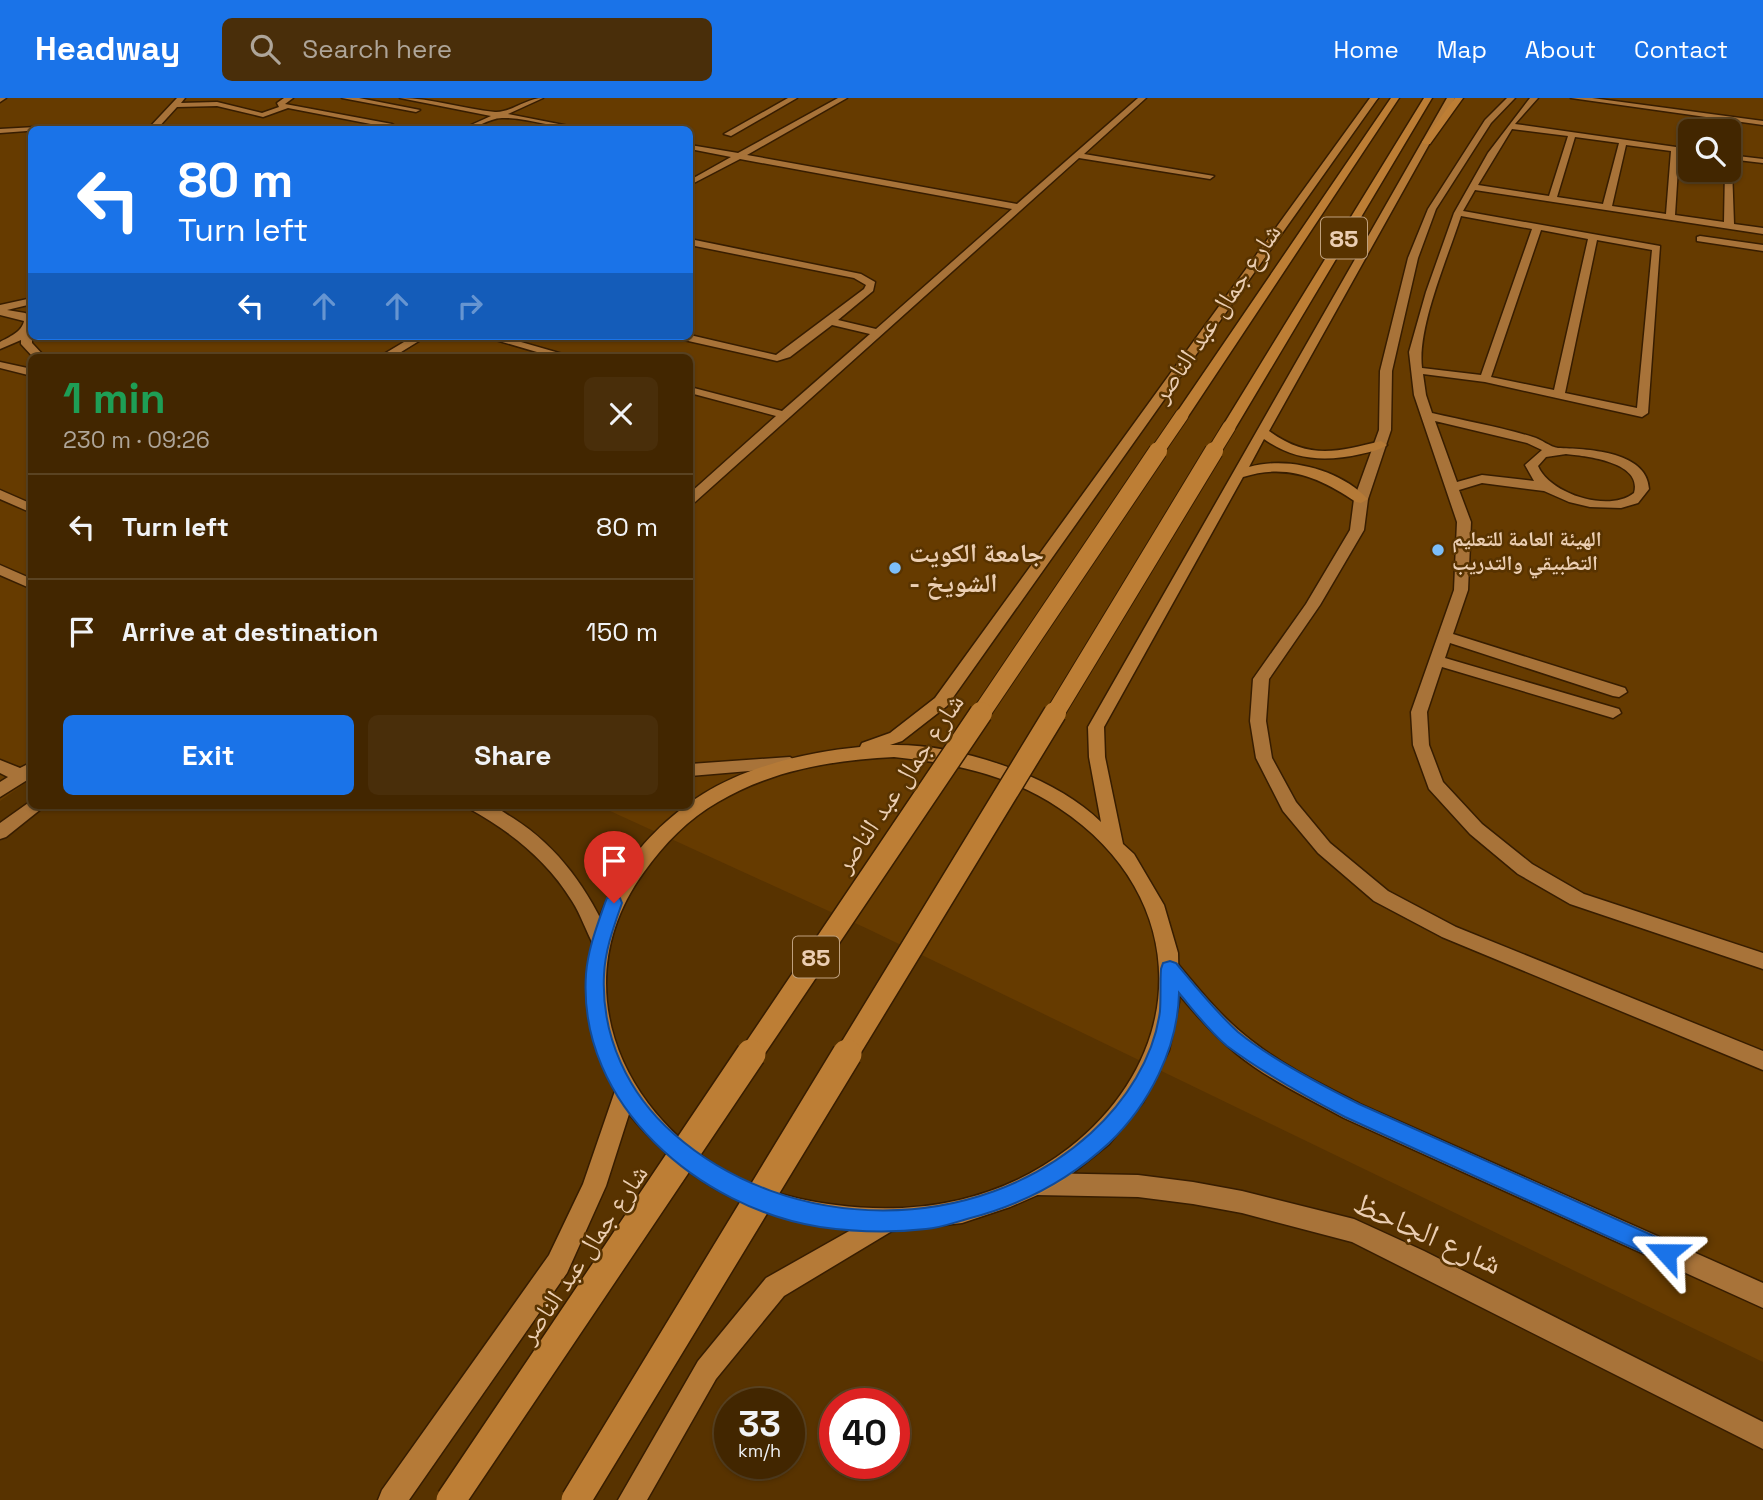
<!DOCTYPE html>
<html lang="en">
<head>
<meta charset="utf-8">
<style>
	:root { --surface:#422600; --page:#492e0a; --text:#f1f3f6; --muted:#aea599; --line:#5a4322; --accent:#1a73e8 }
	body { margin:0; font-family:"Space Grotesk","Noto Naskh Arabic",sans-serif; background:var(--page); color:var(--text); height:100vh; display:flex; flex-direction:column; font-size:26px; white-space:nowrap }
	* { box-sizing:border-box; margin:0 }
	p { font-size:23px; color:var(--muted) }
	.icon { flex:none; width:38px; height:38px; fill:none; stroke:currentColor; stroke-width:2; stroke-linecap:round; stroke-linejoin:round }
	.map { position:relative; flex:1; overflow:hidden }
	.sheet { position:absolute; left:28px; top:256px; width:665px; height:455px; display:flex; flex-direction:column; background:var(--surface); border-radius:10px; box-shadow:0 2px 5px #0004,0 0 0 2px var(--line) }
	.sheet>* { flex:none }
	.hud { position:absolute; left:28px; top:28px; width:665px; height:214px; border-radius:10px; box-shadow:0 2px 5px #0004,0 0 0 2px var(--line); background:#1a73e8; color:#fff; overflow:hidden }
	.controls { position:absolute; left:1678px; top:21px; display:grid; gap:14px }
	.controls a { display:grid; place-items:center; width:63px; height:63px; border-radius:10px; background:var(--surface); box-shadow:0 2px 5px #0004,0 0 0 2px var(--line); font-size:35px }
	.speed { position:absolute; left:714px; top:1290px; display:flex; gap:14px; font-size:35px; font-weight:700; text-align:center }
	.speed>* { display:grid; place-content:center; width:91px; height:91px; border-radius:50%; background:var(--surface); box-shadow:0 2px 5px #0004,0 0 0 2px var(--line); line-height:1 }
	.speed small { font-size:18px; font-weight:400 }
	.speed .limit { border:10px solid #d22; background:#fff; color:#111 }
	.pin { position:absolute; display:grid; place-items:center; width:60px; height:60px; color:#fff; margin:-72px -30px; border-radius:50% 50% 50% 0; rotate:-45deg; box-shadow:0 0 7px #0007 }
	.pin .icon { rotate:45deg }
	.me { position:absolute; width:77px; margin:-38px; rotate:294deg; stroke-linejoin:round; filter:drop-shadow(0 0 5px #0008) }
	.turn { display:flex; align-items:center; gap:24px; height:147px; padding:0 35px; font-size:32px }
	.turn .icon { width:91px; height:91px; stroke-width:2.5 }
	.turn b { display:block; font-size:49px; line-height:60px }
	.lanes { display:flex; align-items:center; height:66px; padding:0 35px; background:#0003; justify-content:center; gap:35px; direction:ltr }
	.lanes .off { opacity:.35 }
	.round { display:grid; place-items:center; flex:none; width:74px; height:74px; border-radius:10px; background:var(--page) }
	.head { display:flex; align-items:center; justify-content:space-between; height:119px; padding:0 35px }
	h1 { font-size:42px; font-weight:600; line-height:52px; color:#1e9e55 }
	.button { display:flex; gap:14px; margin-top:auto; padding:14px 35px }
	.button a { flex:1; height:80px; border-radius:10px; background:var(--accent); color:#fff; font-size:28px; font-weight:600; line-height:80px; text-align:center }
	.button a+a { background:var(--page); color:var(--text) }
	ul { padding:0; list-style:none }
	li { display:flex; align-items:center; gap:21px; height:105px; padding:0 35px; border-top:2px solid var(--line) }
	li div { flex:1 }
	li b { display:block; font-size:26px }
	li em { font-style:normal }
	header { display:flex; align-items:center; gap:42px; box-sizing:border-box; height:98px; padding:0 35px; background:var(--accent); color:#fff }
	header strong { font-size:33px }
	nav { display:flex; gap:38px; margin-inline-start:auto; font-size:24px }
	.search { width:490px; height:63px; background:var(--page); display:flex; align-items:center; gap:18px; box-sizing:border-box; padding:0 24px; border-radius:10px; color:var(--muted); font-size:26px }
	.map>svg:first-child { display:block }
	.built { fill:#663b00; fill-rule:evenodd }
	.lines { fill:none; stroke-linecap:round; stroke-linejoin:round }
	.minor-casing { stroke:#371d00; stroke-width:3 }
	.major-casing { stroke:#371d00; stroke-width:3 }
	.highway-casing { stroke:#371d00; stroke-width:3 }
	.minor { fill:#a87339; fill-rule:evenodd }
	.major { fill:#b57a37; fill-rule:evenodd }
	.highway { fill:#bd7e35; fill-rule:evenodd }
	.highway-bridge-far3-casing { stroke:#371d00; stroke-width:15; stroke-linecap:butt }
	.highway-bridge-far2-casing { stroke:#371d00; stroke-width:20; stroke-linecap:butt }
	.highway-bridge-far1-casing { stroke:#371d00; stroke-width:25; stroke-linecap:butt }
	.highway-bridge-casing { stroke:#371d00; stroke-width:32; stroke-linecap:butt }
	.highway-bridge-far3 { stroke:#bd7e35; stroke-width:13 }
	.highway-bridge-far2 { stroke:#bd7e35; stroke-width:18 }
	.highway-bridge-far1 { stroke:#bd7e35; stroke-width:22 }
	.highway-bridge { stroke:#bd7e35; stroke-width:29 }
	.route { fill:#1a73e8; stroke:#114b97; stroke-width:2 }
	.poi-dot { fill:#7cbef9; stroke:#583300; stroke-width:2.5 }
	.labels { text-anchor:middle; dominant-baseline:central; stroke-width:5; stroke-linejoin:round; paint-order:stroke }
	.far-poi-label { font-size:21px; font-weight:bold; fill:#ebceb2; stroke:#583300; text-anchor:start }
	.shield { fill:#583300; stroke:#bfa07d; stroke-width:2 }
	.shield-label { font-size:24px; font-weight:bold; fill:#ebceb2 }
	.street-label { font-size:26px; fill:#ebceb2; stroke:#583300 }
	.poi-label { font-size:26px; font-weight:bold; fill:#ebceb2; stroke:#583300; text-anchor:start }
	.near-street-label { font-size:32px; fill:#ebceb2; stroke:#583300 }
</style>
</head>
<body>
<header>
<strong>Headway</strong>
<div class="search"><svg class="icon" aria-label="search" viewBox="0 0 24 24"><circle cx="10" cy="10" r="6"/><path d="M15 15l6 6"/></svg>Search here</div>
<nav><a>Home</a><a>Map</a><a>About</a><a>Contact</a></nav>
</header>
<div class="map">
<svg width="1763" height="1402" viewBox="0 0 1763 1402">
	<rect width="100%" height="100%" fill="#583300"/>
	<path class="built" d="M0,0h1763v1264l-895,-433 -271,-124h93v-448h-658l-1,422 -31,22zM32,32h658v206h-658zM1690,33h39v39h-39z"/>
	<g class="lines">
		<g class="minor-casing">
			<path id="minor" d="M0,0h6l-6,4z
				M177,0h8l-4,5 36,-1 45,11 17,-6 -2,-4 7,-5h9l-8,6 107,20 10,6 -114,-22 -25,9 -46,-11 -40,1 -21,23h-9z
				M342,0h17l61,12 -4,2z
				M400,0c33,0 63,11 95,14 16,1 31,-14 48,-14l-35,16 81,16c-30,0 -62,-13 -87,-12 -14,0 -26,12 -42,12l31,-14z
				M788,0h9l-66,38 -7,-2z
				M838,0h9l-100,57 270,49 121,-106h8l-62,56 130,22 -4,3 -131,-21 -384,344 -5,1v-10l86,-77 -86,-23v-6l92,24 88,-77 -38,-9 -42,32 -13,4 -102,-23 -1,-2 16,-1 86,20 88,-66 2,-4 -12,-7 -164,-33v-6l171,35 14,8 -2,9 -35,29 38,9 136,-120 -272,-50 -50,26v-5l41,-23 -41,-8v-4l48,8z
				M1507,0h8l-24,25 -55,86 -18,49 -26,113 -1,59 -23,69 -4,31 -44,75 -51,74 -3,42 6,37 24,44 34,41 58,48 68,36 307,124v19l-321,-133 -68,-36 -56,-48 -35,-42 -27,-53 -6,-37 3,-42 53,-75 44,-74 4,-31 25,-69 1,-59 28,-113 20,-49 57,-89z
				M1530,0h8l-23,26 175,25v4l-11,-1 -4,63 49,7 1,-52 7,-2 2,56 29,4v6l-288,-44 -12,21 197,35 -12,167 -6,4 -157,-35 -62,-8 3,21 6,18c34,8 68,14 101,24 8,2 17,10 25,11 26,1 89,2 91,41l-11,14 -17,5 -31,-1 -21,-5 -25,-11 -62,-8 -23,7 12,32 -3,68 -15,44 172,54 2,4 -8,5 -6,-1 -163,-53 -5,15 174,51 2,4 -8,5 -171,-51 -15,45 2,33 14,37 39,42 50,40 52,30 179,59v16l-193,-65 -52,-30 -48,-40 -41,-45 -16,-44 -2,-33 43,-122 3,-68 -43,-127 -5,-43 17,-60 28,-79 34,-60zM1512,31l56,7 -19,60 -71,-11zM1575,39l44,6 -16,61 -46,-7zM1626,47l45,6 -5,63 -54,-8zM1461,118l71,13 -51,146 -59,-7c-5,-41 26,-111 39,-152zM1541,132l47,9 -34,151 -63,-13zM1597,142l55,10 -15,158 -72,-15zM1435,323l92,22 15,7 -17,15 9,16 -52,-6 -25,7zM1566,356c20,2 77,8 68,39 -25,20 -84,1 -96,-27l8,-9z
				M1571,0h21l171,23v4z
				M36,29l4,3 -40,3v-4z
				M1729,57l34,4v4l-34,-4z
				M1700,138l63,9v6l-66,-10v-4z
				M32,200v6l-25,6 18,3 7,4v26l13,14h-12l-12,-13v-4l-21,9v-7c9,-5 22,-10 24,-21l-24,-6v-10z
				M414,238h13l-34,21h-14z
				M482,238h18l73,21h-19z
				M0,264l32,7v7l-32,-8z
				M0,392l32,14v9l-32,-14z
				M0,467l32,14v10l-32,-14z
				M790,659l8,6 -2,4 -106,9v-12z
				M0,662l20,8 12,-6v15l-32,20v-15l8,-5 -8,-4z
				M31,703l1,4h14l-40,32 -6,2v-16z
				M467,707c7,0 15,-1 22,0 8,2 17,9 24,13 47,30 75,72 98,122l-3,6 -7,2 -7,-2c-8,-15 -13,-31 -22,-45 -25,-41 -61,-69 -102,-92z
				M1170,863l7,2c23,28 46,56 75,78 33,26 71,44 108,63l403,179v25l-419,-190c-36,-20 -75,-38 -107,-64 -28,-23 -51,-51 -74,-79l-3,-6 3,-6z
				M1037,1075l101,2 55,7 49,9 112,28 70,32 339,171v27l-411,-207 -110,-29 -49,-9 -55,-7 -101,-2 -8,-3 -4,-8 4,-8z"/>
		</g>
		<g class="major-casing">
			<path id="major" d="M1370,0h8l-431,608 -45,35 -12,4c66,-2 163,30 211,77l-12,-65 -1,-30 359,-629h8l-186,333c40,29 68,21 112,10l6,4c-7,5 -17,7 -26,9 -35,8 -67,7 -97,-15l-15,28c39,-11 90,2 119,32l-7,4 -5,-1c-36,-24 -69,-39 -113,-25l-139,250 1,30 18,87 11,10 30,51 14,48 1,49 -10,48 -26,52 -34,42 -45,36 -22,13 -32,14 -48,16 -70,8 -108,65 -68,83 -69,121h-29l80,-139 68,-83 85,-48c-93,-10 -162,-44 -222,-116l-23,72 -39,87 -158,227h-31l4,-10 167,-235 34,-71 32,-93c-61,-112 -16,-231 88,-297 45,-28 104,-42 157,-47l2,-4 28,-10 45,-35zM894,659c59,6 116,18 165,51 132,87 132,245 10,340 -67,52 -150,68 -233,57 -39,-5 -79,-15 -113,-35 -107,-64 -157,-191 -79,-298 20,-28 44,-53 74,-70 54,-32 115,-42 176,-45z"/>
		</g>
		<g class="highway-casing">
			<path id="highway" d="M1370,0h8l-5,5z
				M1391,0h8l-212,320h-10l-2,-3z
				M1424,0h8l-196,329 -2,3h-10l-2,-3z
				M1455,0h8l-33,46h-6l-2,-2z"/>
		</g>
		<use href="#minor" class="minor"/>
		<use href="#major" class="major"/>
		<use href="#highway" class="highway"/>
		<g class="highway-bridge-far3-casing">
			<path id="highway-bridge-far3" d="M1156,355l26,-38
				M1213,355l16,-26"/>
		</g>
		<g class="highway-bridge-far2-casing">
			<path id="highway-bridge-far2" d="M980,617l178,-264
				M1054,617l160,-264"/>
		</g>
		<g class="highway-bridge-far1-casing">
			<path id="highway-bridge-far1" d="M750,958l231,-343
				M846,958l209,-343"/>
		</g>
		<g class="highway-bridge-casing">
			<path id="highway-bridge" d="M451,1402l300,-446
				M576,1402l271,-446"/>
		</g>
		<use href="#highway-bridge-far3" class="highway-bridge-far3"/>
		<use href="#highway-bridge-far2" class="highway-bridge-far2"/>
		<use href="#highway-bridge-far1" class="highway-bridge-far1"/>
		<use href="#highway-bridge" class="highway-bridge"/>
	</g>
	<path class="route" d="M614,798l6,2 2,5c-8,23 -17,47 -18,72 -3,61 24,119 70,159 115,101 303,103 417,-1 34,-31 63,-75 69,-122 1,-14 0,-28 1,-42l2,-6 7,-2 6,2c20,24 39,48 62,69 33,27 83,53 121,72l315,141 3,8 -3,7 -8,3 -321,-146c-40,-21 -82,-44 -118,-71 -18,-15 -33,-35 -48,-53 -1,55 -30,112 -70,150 -41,38 -87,62 -142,76 -14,4 -27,9 -41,10 -35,4 -71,3 -106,-2 -120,-19 -243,-122 -234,-253 2,-25 11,-48 19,-71l2,-5z"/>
	<g class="poi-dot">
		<circle cx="1438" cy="452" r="7"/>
		<circle cx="895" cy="470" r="7"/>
	</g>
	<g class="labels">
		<g class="far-poi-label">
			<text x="1452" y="440">الهيئة العامة للتعليم<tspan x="1452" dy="24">التطبيقي والتدريب</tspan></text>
		</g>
		<g class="shield">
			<rect x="1321" y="119.5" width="46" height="41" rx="5"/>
			<rect x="793" y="838.5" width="46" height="41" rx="5"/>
		</g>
		<g class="shield-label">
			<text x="1344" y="140">85</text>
			<text x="816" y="859">85</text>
		</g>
		<g class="street-label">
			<text transform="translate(1216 215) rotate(-56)">شارع جمال عبد الناصر</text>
			<text transform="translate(899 685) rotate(-56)">شارع جمال عبد الناصر</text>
			<text transform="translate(583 1156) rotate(-56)">شارع جمال عبد الناصر</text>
		</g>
		<g class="poi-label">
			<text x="909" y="455">جامعة الكويت<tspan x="909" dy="30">- الشويخ</tspan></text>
		</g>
		<g class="near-street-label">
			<text transform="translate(1428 1135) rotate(24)">شارع الجاحظ</text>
		</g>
	</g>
</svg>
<div class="controls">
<a><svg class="icon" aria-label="search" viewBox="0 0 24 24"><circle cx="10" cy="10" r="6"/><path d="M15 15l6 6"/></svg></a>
</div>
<div class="speed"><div>33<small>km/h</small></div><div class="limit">40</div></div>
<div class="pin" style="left:614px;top:805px;background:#d93025"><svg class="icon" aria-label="arrive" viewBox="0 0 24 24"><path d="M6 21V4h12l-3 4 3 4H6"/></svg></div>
<svg class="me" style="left:1666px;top:1155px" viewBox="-20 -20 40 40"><path d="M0-17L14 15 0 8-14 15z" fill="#1a73e8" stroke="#fff" stroke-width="4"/></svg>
<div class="hud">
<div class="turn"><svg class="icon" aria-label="left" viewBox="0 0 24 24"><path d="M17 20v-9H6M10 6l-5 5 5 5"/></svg><div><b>80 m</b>Turn left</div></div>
<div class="lanes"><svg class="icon" aria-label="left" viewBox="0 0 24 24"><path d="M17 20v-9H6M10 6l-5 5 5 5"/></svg><svg class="icon off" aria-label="ahead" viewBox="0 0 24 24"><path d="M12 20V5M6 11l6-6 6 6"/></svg><svg class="icon off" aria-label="ahead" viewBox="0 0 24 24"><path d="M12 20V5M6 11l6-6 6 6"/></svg><svg class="icon off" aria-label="right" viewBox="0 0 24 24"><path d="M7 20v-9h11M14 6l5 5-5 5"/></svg></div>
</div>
<section class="sheet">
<div class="head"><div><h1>1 min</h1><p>230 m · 09:26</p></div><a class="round"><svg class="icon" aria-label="close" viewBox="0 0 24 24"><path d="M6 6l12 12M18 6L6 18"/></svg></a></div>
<ul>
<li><svg class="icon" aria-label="left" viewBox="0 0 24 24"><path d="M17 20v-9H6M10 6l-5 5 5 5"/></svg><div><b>Turn left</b></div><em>80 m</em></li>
<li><svg class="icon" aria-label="arrive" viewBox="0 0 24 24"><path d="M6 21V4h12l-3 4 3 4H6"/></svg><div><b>Arrive at destination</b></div><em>150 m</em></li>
</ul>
<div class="button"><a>Exit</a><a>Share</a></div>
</section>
</div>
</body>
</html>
